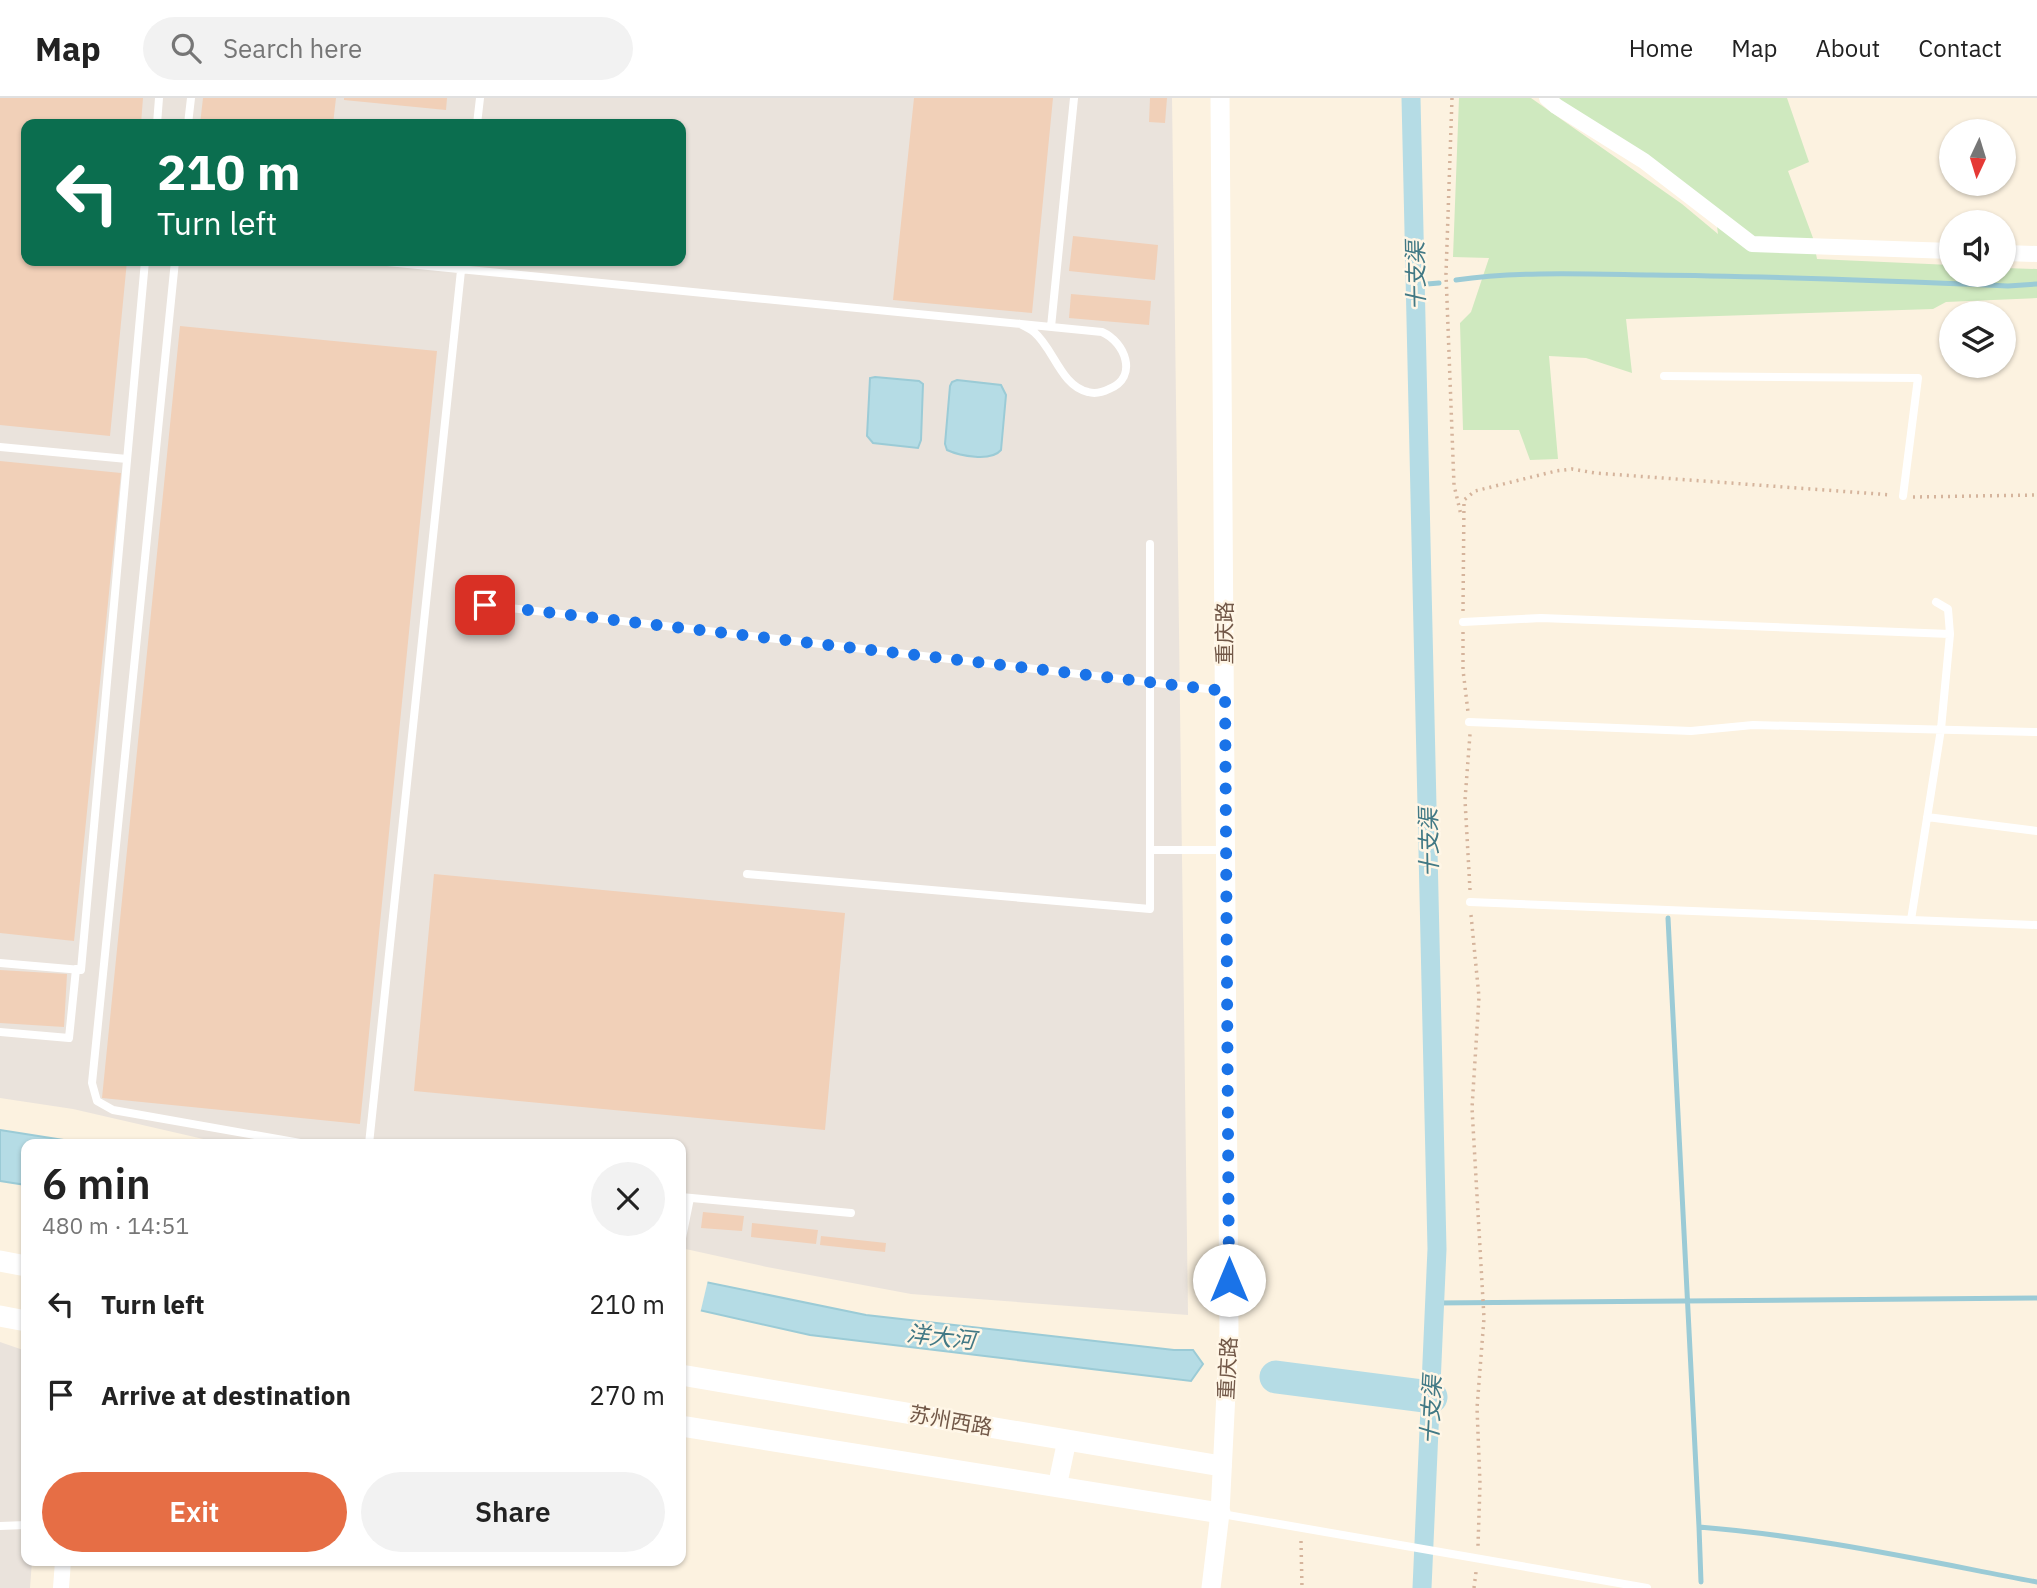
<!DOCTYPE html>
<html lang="en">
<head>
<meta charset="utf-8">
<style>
	:root { --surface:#fff; --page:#f2f2f2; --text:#222; --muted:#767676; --line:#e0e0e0; --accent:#e66e45 }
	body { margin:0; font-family:"IBM Plex Sans","Noto Sans SC",sans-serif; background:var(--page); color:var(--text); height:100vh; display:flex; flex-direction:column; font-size:26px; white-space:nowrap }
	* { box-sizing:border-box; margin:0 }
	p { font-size:23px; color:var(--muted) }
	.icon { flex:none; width:38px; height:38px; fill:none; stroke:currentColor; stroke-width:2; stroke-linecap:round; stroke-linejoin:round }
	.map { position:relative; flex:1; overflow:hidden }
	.panel { position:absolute; left:21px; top:1041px; width:665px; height:427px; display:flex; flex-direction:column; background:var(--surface); border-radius:14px; box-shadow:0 2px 5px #0004 }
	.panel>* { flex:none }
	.hud { position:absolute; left:21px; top:21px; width:665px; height:147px; border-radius:14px; box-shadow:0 2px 5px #0004; background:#0b6e4f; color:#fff; overflow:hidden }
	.needle { width:46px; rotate:184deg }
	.fabs { position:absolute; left:1939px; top:21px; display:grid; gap:14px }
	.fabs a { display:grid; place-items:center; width:77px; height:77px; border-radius:50%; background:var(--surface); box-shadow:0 2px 5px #0004; font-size:35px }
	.pin { position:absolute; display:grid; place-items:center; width:60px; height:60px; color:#fff; margin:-30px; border-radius:14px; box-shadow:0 4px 10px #0006 }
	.me { position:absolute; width:77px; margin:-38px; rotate:0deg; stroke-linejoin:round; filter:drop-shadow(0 0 5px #0008) }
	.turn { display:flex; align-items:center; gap:24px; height:147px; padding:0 21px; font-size:32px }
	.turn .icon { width:91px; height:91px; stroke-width:2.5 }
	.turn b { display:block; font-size:49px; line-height:60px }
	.round { display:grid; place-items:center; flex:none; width:74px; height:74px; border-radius:37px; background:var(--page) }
	.head { display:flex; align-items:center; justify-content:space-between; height:119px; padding:0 21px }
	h1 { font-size:42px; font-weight:600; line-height:52px }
	.cta { display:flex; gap:14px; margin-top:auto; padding:14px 21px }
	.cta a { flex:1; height:80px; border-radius:42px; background:var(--accent); color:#fff; font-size:28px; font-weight:600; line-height:80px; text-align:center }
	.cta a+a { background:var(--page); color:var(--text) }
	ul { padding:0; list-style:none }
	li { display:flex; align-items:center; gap:21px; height:91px; padding:0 21px }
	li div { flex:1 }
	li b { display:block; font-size:26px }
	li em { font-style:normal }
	header { display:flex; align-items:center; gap:42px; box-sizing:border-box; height:98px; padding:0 35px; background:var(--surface); border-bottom:2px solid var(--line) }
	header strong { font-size:33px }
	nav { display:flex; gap:38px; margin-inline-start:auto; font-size:24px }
	.search { width:490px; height:63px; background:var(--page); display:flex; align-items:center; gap:18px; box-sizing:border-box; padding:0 24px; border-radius:38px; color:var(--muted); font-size:26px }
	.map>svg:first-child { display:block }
	.industrial { fill:#eae3dc; fill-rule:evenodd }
	.green { fill:#cfe9bf }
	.water { fill:#b5dce5; stroke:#9bcbd6; stroke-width:2 }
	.pier { fill:#fcf2e0 }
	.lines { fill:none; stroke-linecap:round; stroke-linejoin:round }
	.stream { stroke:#9bcbd6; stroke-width:5 }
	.canal { stroke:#b5dce5; stroke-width:19 }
	.river { stroke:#b5dce5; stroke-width:33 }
	.building { fill:#f1d0b8 }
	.path { stroke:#d5b49c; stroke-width:3.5; stroke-dasharray:2 5; stroke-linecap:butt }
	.service { stroke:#fff; stroke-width:8 }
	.minor { stroke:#fff; stroke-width:16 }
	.tertiary { stroke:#fff; stroke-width:19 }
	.secondary { stroke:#fff; stroke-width:21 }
	.route { stroke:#1a73e8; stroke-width:12; stroke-dasharray:0 21.6 }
	.labels { text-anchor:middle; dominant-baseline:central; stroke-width:5; stroke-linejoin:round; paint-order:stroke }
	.street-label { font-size:21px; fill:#725848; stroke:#fff6e6 }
	.water-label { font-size:23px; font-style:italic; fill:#427985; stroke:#fff6e6 }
</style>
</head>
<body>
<header>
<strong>Map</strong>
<div class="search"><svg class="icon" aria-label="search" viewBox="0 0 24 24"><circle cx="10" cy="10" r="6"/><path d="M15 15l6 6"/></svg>Search here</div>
<nav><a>Home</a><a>Map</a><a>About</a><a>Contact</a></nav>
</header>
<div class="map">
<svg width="2037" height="1490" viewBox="0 0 2037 1490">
	<rect width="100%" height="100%" fill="#fcf2e0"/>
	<path class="industrial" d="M0,0h1172l16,1217 -277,-21 -144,-27 -86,-19v-104h-456l-152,-35 -73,-11zM26,26h655v137h-655z
		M0,1244l26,9v210h6l-2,27h-30z"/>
	<path class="green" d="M1459,0h72l151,106 36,30 -3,-23 -161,-113h233l22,64 -21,9 25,67 4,21 134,6v10h53v-7l33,1v29l-91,4 -13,7 -307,10 6,54 -46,-15 -37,-2 9,103 -28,1 -11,-30h-56l-3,-107 11,-11 18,-54 -36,-1z"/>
	<path class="water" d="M875,279l44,4 4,3 -2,56 -3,8 -45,-5 -6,-7 3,-58z
		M957,282l44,5 5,10 -5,55c-10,12 -41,6 -54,0l-2,-6 5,-58 2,-4z
		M0,1032l89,14h-63v41l-26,-4z
		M681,1179l185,38 308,35h19l10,14 -12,17 -381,-46 -129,-29z"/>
	<path class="pier" d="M681,1176l27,6 -8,34 -19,-4z"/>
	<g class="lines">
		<path class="stream" d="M1456,182c64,-9 131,-6 196,-5 119,1 238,6 356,11l29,-2
			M1415,187l24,-2
			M1668,820l31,609
			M1435,1205l602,-5
			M1701,1484l-2,-55c114,9 226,34 338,55"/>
		<path class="canal" d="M1411,0l26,1151 -15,339"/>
		<path class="river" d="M1276,1279l155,20"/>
	</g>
	<path class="building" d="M0,0h143l-2,26h-115v137h101l-17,175 -110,-11z
		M203,0h133l-3,26h-133z
		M344,0h103l-1,12 -102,-10z
		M914,0h139l-21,215 -139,-13z
		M1150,0h17l-2,25 -16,-1z
		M1073,138l85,9 -3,35 -86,-9z
		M1071,196l80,7 -2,24 -80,-7z
		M180,228l257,25 -77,773 -258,-26z
		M0,363l121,12 -47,468 -74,-8z
		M434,776l411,39 -20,217 -411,-39z
		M0,872l67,4 -3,53 -64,-4z
		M703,1114l41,4 -2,15 -41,-3z
		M752,1125l66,7 -2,14 -65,-7z
		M821,1138l65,7 -1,9 -65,-7z"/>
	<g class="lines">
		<path class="path" d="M1452,0l-6,176 8,211 7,30
			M1913,399l124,-2
			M1463,513l1,-111 11,-9 81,-20 16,-2 23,4 297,22
			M1463,534v38l5,42
			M1470,792l-5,-90 5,-66
			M1471,817l8,82 -7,111 12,210 -7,90 3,76 -2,62
			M1301,1443l1,47
			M1474,1490l2,-16"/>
		<path class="service" d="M157,26l2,-26
			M188,26l3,-26
			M477,26l3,-26
			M175,163l-83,822 5,18 16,9 193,34
			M377,163l725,71c23,10 37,45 7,57 -6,3 -14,5 -21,3 -27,-6 -34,-43 -54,-60 -4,-3 -10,-6 -14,-8
			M1051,229l23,-229
			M1664,278l254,2 -15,118
			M0,349l127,12
			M485,507l740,86
			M1463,524l78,-4 409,16
			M1469,624l222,9 62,-6 284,7
			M1927,719l110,14
			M1150,752h76
			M747,776l403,35v-365
			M1470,804l567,23
			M1911,822l30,-191 9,-95 -2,-25 -12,-7
			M0,865l81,7 64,-709
			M0,934l69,6 7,-69
			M369,1046l93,-883
			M681,1099l170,16
			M681,1145l9,-45
			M1222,1416l425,74
			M0,1428l26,-1"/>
		<path class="minor" d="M1547,0l9,8 88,55 108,83 199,7
			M2004,155l33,1
			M61,1490l2,-27"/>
		<path class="tertiary" d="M1057,1389l10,-47
			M1211,1490l9,-75 9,-180 -9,-1235"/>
		<path class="secondary" d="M0,1163l26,5
			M0,1218l26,5
			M681,1277l540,91
			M681,1328l539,87"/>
	</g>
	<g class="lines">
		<path class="route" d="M485,507l740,86 4,589"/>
	</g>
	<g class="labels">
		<g class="street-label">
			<text transform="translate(1224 535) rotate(-90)">重庆路</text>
			<text transform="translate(1227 1270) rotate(-87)">重庆路</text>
			<text transform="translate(951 1322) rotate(10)">苏州西路</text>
		</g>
		<g class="water-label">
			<text transform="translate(1415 178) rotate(-91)">十支渠</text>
			<text transform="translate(1428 745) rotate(-91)">十支渠</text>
			<text transform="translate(941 1238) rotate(6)">洋大河</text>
			<text transform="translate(1430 1312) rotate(-87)">十支渠</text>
		</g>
	</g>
</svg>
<div class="fabs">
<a><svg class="needle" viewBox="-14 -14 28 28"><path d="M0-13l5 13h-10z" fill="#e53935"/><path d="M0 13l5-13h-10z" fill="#767676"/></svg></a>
<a><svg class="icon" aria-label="sound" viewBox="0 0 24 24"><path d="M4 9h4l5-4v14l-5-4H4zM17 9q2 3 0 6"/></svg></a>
<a><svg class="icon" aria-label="layers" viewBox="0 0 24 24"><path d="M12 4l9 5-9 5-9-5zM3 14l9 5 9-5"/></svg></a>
</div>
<div class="pin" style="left:485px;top:507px;background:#d93025"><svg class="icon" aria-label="arrive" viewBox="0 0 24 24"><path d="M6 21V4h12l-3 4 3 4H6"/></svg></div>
<svg class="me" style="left:1229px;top:1182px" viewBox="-20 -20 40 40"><circle r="19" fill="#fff"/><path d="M0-13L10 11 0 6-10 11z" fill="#1a73e8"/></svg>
<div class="hud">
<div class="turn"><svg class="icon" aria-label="left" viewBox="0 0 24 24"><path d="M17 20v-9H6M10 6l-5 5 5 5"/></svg><div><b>210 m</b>Turn left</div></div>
</div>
<section class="panel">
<div class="head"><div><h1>6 min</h1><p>480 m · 14:51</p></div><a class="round"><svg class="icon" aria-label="close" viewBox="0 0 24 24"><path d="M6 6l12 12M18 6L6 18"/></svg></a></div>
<ul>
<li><svg class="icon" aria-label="left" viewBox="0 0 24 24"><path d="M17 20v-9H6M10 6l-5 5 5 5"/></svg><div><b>Turn left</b></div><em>210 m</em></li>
<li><svg class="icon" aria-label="arrive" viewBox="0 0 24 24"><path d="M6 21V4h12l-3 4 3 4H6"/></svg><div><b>Arrive at destination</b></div><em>270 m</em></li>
</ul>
<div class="cta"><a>Exit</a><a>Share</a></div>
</section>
</div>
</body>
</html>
